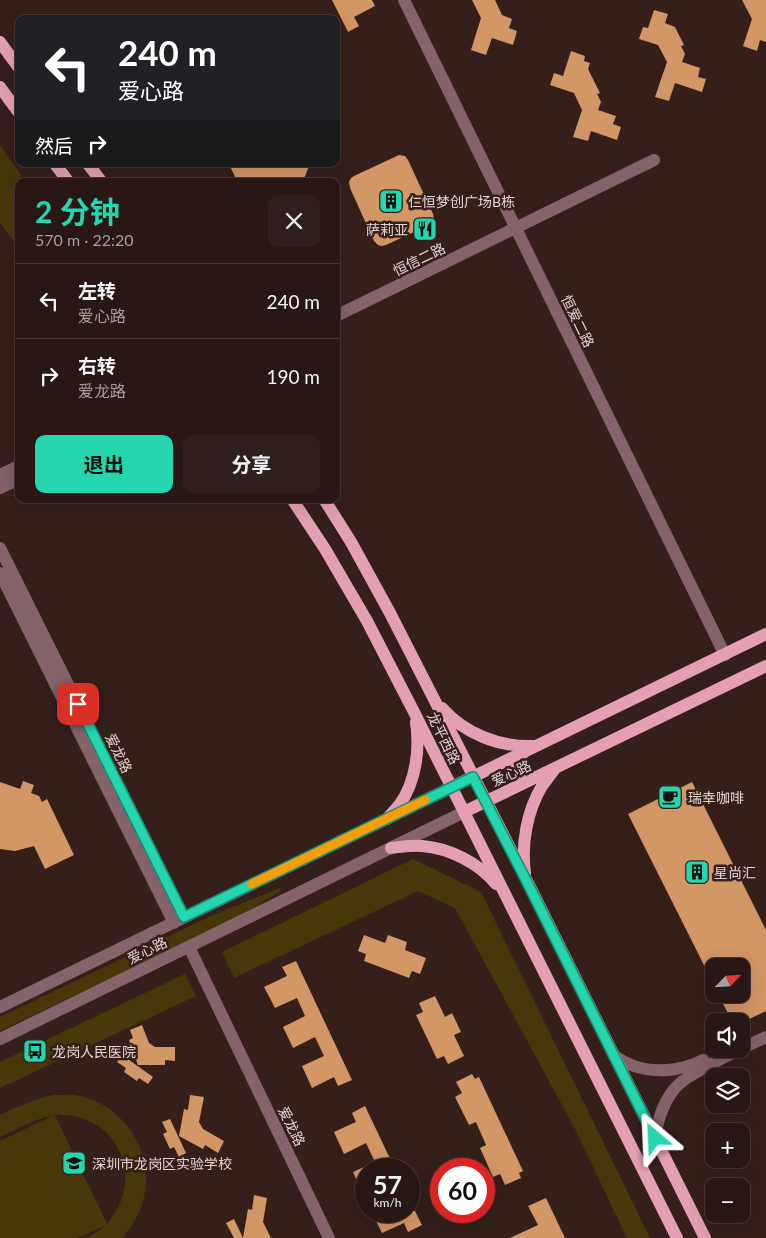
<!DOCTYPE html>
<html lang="zh">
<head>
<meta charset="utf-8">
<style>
	:root { --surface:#281714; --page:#30201d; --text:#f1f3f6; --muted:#a59fa0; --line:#443634; --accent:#24d5ae }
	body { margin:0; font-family:Lato,"Noto Sans SC",sans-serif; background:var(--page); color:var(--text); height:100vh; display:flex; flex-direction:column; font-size:19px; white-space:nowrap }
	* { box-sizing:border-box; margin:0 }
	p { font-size:16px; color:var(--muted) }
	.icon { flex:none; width:28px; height:28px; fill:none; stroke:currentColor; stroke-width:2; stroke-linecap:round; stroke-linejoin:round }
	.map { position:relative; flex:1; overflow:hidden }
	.sheet { position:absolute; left:15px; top:178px; width:325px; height:325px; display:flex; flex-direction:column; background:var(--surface); border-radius:10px; box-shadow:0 5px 20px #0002,0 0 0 1px var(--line) }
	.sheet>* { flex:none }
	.top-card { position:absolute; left:15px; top:15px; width:325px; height:152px; border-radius:10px; box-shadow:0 5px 20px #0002,0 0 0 1px var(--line); background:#202124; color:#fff; overflow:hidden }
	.needle { width:32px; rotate:65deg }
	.buttons { position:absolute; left:705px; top:958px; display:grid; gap:10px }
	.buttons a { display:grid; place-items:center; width:45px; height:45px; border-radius:10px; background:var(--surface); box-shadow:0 5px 20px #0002,0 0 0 1px var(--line); font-size:25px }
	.speed { position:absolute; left:355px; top:1158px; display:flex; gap:10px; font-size:25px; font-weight:700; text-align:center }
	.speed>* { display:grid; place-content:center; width:65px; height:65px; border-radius:50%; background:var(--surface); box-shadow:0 5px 20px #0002,0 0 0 1px var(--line); line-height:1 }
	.speed small { font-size:12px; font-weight:400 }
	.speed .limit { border:8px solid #d22; background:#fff; color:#111 }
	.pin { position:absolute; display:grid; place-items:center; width:42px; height:42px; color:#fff; margin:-21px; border-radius:10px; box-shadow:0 2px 8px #0006 }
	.me { position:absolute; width:55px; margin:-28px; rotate:334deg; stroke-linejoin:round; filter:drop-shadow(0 0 4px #0008) }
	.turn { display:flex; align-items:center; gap:18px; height:105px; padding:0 20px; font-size:22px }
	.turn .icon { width:65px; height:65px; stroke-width:2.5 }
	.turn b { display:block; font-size:35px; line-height:42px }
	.then { display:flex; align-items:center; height:48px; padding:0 20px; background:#0003; gap:10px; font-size:19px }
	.round { display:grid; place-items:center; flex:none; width:52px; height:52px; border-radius:10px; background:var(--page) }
	.headline { display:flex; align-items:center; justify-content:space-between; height:85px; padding:0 20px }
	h1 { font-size:30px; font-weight:700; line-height:38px; color:var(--accent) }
	.primary-button { display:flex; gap:10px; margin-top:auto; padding:10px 20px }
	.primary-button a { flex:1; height:58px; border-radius:10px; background:var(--accent); color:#111; font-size:20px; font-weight:700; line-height:58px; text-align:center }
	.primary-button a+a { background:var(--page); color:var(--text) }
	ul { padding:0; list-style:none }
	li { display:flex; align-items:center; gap:15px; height:75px; padding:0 20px; border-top:1px solid var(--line) }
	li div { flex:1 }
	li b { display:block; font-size:19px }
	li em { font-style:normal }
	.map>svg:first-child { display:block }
	.green { fill:#483708; fill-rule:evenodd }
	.building { fill:#d39665 }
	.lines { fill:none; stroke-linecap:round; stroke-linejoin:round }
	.minor { stroke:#84636b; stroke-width:12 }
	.major { stroke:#e4a0b2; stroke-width:12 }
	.route-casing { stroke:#178a71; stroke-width:12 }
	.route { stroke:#24d5ae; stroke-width:9 }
	.slow { stroke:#f59e0b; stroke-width:9 }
	.labels { text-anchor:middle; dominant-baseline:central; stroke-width:5; stroke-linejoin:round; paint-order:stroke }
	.poi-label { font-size:14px; fill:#e4d5d2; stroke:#351f1b; text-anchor:start }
	.street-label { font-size:14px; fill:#e4d5d2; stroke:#351f1b }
</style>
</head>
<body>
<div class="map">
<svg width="766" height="1238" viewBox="0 0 766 1238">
	<rect width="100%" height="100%" fill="#351f1b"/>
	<path class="green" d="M0,145l25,36h-6v67l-19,-25z
		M413,859l68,33 169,346h-23l-52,-109 -120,-221 -37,-17 -184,87 -12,-26z
		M280,888l1,3 -28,17 -34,19 -219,104v-14l213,-102z
		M185,974l11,22 -196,92v-26z
		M53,1095c9,0 18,-1 27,1 42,9 72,52 65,95 -2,18 -11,33 -23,47h-35l12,-7 5,-5 -26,12h-78v-97l52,-25c-17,2 -36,14 -52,21v-22c17,-8 34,-16 53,-20zM55,1115c62,-4 92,63 52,109z"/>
	<path class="building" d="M332,0h40l3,6 -21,11 5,9 -11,6z
		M472,0h23l7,15 10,4 -3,9 8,3 -4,14 -21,-7 -6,17 -15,-5 10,-32z
		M742,0h24v42l-6,-2 -3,11 -14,-5 9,-27z
		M654,10l14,4 -3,9 10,4 9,18 -3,1 4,8 -3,8 18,6 -2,9 8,2 -4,13 -27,-9 -6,18 -14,-4 12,-35 -9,-17 -19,-6 4,-12 5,1z
		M571,51l14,5 -1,5 6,2 -2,6 12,24 -3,1 4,8 -3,8 18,6 -3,8 8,3 -4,13 -26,-9 -3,10 -15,-4 9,-27 -8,-17 -24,-8 4,-12 9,3z
		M399,155l6,1 3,4 25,54 1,5 -1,3 -4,3 -43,20 -5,1 -3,-1 -4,-4 -24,-53 -1,-6 2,-4 3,-2z
		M229,164h81l-7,17h-66z
		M23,781l11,4 -3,8 8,3 3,6 5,-3 27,56 -29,14 -11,-23 -19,5 -15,-2v-67l20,7z
		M692,782l74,148v81l-21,10h-13l-14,-27h23v-28h-27v19l-86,-171z
		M364,935l21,8 3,-8 19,7 -2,8 21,8 -6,16 -8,-3 -3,7 -45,-17 2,-7 -8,-3z
		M296,961l56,119 -14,6 -4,-9 -22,11 -10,-22 22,-10 -9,-19 -22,11 -10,-21 22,-11 -8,-18 -22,10 -11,-21 23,-11 -5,-9z
		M435,996l10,21 7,-4 9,19 -7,3 10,21 -16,8 -4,-8 -7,3 -21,-44 7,-3 -4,-9z
		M142,1025l7,18 6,4h20v14l-10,-1v5h-27l-9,-25 4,-2 -3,-8z
		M122,1055l31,22 -5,7 -9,-6 -2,3 -13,-9 2,-4 -9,-6z
		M472,1074l3,5 4,-2 44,94 -4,2 2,5 -16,7 -5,-11 -7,3 -13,-29 6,-3 -10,-23 -7,3 -14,-28 7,-4 -6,-11z
		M190,1095l14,2 -5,25 4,7 21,12 -6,12 -13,-8 -2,4 -24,-13 5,-27 4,1z
		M365,1106l30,63h-29v32l-13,-29 22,-10 -9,-19 -22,11 -10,-22 22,-10 -4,-9z
		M170,1119l16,34 -7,4 -5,-10 -4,2 -7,-15 4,-2 -5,-10z
		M254,1195l13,3 -4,24 8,16h-28l5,-29 4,1z
		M546,1198l19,40h-55l28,-13 -10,-19z
		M371,1211h44l7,14 -14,7 -4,-9 -22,10z
		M234,1219l9,19h-9l-8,-15z"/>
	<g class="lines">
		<path class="minor" d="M404,0l321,655
			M336,316l318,-156
			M0,475l19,-9
			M0,488l19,-9
			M0,548l184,369
			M0,573l174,350
			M189,947l140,291
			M0,1007l452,-220
			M0,1039l464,-227
			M614,1056c6,3 11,7 17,9 24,9 50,6 72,-5
			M655,1137c3,-18 9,-38 23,-52 7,-7 17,-12 26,-17 20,-11 41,-21 62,-31"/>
		<path class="major" d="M0,42l19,26
			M0,87l19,26
			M55,164l13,17
			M88,164l13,17
			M292,499l33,50 42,72 47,91 263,526
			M324,499l27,43 39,71 137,268 178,357
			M442,708c23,26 57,39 91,38
			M524,752l-8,10c2,15 7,15 20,16
			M452,787l314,-153
			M464,812l302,-146
			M387,819c4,-5 9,-10 13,-15 16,-23 20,-55 16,-82
			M391,848c10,-1 20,-3 31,-2 27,2 57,17 74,38
			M525,873c-4,-29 2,-62 17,-87 4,-5 8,-11 12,-16"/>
	</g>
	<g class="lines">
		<g class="route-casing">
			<path id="route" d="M78,704l106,213 289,-140 53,103 129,258"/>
		</g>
		<use href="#route" class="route"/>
		<path class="slow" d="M252,884l173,-84"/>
	</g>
	<defs>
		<g id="building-square" transform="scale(1.25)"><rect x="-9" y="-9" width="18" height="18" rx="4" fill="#24d5ae" stroke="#351f1b"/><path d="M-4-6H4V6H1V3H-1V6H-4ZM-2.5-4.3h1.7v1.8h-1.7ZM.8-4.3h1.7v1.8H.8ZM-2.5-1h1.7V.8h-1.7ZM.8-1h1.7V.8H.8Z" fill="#111"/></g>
		<g id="restaurant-square" transform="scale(1.25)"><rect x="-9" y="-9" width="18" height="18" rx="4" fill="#24d5ae" stroke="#351f1b"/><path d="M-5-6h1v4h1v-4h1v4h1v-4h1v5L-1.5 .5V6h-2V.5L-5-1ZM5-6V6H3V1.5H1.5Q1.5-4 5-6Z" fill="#111"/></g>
		<g id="cafe-square" transform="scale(1.25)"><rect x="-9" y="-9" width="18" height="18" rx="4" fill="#24d5ae" stroke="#351f1b"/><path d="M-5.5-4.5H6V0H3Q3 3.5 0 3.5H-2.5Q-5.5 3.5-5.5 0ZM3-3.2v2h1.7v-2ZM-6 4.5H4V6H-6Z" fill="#111"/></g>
		<g id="bus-square" transform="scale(1.25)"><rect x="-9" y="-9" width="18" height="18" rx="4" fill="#24d5ae" stroke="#351f1b"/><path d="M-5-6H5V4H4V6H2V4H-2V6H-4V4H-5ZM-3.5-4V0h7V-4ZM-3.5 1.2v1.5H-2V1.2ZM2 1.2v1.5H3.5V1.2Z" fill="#111"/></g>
		<g id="school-square" transform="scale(1.25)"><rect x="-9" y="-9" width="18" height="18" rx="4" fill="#24d5ae" stroke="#351f1b"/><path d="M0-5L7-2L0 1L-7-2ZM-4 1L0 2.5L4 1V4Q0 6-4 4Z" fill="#111"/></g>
	</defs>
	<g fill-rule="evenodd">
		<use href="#building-square" x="391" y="201"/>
		<use href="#restaurant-square" x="425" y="229"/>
		<use href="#cafe-square" x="670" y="797"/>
		<use href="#building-square" x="697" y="872"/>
		<use href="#bus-square" x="35" y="1051"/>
		<use href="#school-square" x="74" y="1163"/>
	</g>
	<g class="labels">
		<g class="poi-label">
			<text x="408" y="201">仁恒梦创广场B栋</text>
			<text x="408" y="229" text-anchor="end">萨莉亚</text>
			<text x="688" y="797">瑞幸咖啡</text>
			<text x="714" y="872">星尚汇</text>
			<text x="52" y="1051">龙岗人民医院</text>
			<text x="92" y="1163">深圳市龙岗区实验学校</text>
		</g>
		<g class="street-label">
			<text transform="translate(419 259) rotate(-26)">恒信二路</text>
			<text transform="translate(578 321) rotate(64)">恒爱二路</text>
			<text transform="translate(444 738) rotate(64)">龙平西路</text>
			<text transform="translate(119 753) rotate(64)">爱龙路</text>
			<text transform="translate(511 773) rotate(-25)">爱心路</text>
			<text transform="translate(147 950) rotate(-26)">爱心路</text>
			<text transform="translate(292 1126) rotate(64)">爱龙路</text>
		</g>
	</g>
</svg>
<div class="buttons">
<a><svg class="needle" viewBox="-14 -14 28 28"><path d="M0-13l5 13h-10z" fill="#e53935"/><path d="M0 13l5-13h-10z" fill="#a59fa0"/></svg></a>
<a><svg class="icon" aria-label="sound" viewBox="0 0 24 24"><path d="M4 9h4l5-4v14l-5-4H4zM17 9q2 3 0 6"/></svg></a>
<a><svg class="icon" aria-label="layers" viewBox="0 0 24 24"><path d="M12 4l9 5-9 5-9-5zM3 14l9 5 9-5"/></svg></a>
<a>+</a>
<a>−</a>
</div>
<div class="speed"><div>57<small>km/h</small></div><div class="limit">60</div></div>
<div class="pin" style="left:78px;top:704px;background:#d93025"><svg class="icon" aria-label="arrive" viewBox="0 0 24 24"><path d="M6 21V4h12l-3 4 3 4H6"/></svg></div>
<svg class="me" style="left:655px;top:1138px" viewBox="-20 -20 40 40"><path d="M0-17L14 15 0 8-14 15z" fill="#24d5ae" stroke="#fff" stroke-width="4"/></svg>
<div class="top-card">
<div class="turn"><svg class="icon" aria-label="left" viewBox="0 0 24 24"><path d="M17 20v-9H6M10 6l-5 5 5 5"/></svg><div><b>240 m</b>爱心路</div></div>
<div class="then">然后<svg class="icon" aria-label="right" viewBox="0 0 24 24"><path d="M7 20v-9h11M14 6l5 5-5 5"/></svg></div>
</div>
<section class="sheet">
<div class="headline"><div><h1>2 分钟</h1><p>570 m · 22:20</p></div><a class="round"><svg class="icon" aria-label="close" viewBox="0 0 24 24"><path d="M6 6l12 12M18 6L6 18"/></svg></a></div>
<ul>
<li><svg class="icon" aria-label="left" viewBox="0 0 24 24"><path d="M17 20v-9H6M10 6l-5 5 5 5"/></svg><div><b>左转</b><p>爱心路</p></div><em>240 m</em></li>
<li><svg class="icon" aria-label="right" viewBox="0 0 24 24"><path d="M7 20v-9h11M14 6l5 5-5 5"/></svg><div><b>右转</b><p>爱龙路</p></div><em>190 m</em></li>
</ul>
<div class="primary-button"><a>退出</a><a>分享</a></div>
</section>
</div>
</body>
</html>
